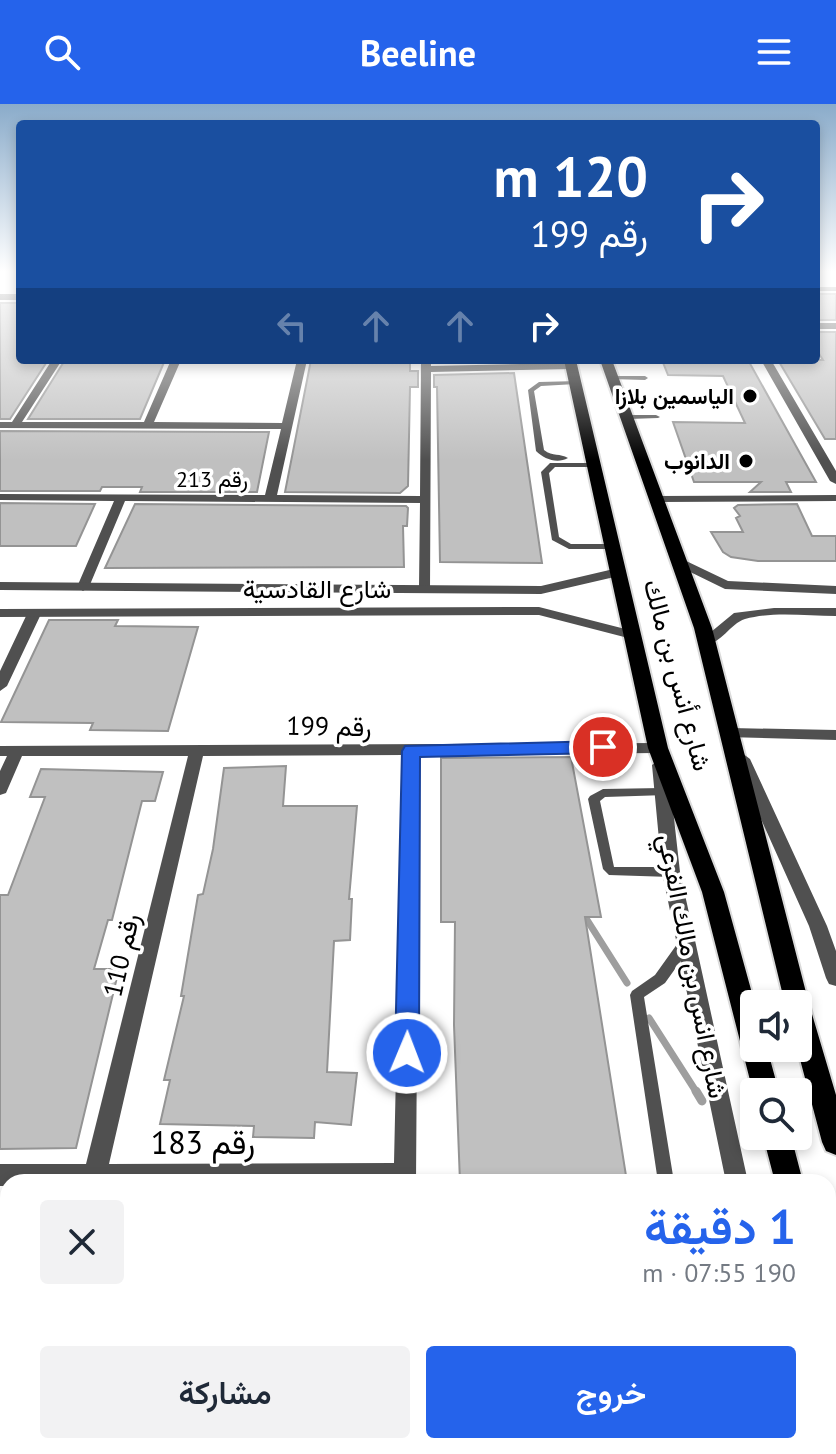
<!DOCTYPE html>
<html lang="ar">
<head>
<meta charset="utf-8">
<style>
	:root { --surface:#fff; --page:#f2f2f3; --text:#1f2937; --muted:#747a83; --accent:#2563eb }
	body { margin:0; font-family:"PT Sans",Vazirmatn,sans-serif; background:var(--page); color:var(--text); direction:rtl; height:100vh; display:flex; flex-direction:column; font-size:30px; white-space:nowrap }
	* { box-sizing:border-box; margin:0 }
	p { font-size:26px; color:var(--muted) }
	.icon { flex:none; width:44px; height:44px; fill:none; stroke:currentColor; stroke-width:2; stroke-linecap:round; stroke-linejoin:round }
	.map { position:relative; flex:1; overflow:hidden; direction:ltr }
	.drawer { position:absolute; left:0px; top:1070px; width:836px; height:280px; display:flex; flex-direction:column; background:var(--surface); border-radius:24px 24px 0 0; box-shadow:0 4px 12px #0003; direction:rtl }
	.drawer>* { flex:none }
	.top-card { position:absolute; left:16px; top:16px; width:804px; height:244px; border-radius:8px; box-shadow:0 4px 12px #0003; direction:rtl; background:#1a4fa0; color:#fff; overflow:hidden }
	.buttons { position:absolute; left:740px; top:886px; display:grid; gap:16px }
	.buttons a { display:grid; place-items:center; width:72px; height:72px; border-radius:8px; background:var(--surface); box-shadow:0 4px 12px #0003; font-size:40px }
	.pin { position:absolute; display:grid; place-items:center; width:68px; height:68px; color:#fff; margin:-34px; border:4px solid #fff; border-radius:50%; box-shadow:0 2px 8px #0007 }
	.me { position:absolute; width:88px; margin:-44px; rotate:1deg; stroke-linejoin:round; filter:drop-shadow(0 0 6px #0008) }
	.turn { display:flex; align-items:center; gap:28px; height:168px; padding:0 40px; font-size:36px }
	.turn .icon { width:104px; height:104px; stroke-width:2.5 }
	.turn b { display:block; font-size:56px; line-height:68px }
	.lanes { display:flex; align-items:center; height:76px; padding:0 40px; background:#0003; justify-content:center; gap:40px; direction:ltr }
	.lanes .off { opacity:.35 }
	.round { display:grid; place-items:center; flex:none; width:84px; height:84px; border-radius:8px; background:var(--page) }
	.overview { display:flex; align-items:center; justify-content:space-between; height:136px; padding:0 40px }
	h1 { font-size:48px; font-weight:600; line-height:60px; color:var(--accent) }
	.cta { display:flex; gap:16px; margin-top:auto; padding:16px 40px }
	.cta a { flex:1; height:92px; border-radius:8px; background:var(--accent); color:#fff; font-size:32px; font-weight:600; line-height:92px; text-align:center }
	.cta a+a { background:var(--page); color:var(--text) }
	header { display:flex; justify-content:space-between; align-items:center; height:104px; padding:0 40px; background:var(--accent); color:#fff; font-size:36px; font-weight:600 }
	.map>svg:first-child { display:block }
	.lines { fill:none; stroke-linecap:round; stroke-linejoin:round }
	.stream-far1 { stroke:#9e9e9e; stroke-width:7 }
	.stream { stroke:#9e9e9e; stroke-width:9 }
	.building { fill:#c0c0c0; stroke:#949494; stroke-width:2 }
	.primary-casing { stroke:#dbdbdb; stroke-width:4 }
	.service { fill:#505050; fill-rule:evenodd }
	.minor { fill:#505050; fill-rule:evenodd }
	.tertiary { fill:#505050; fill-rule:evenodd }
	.primary { fill:#000; fill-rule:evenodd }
	.route { fill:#2563eb; stroke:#184099; stroke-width:2 }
	.poi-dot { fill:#000; stroke:#fff; stroke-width:3 }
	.labels { text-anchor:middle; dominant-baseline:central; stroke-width:7; stroke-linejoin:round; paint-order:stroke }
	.far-poi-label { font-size:22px; font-weight:bold; fill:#000; stroke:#fff; text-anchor:end }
	.far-street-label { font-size:22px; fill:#000; stroke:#fff }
	.street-label { font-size:26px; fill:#000; stroke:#fff }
	.near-street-label { font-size:32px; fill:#000; stroke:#fff }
</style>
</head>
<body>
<header><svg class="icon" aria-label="menu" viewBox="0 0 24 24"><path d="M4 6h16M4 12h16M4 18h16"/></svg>Beeline<svg class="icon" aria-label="search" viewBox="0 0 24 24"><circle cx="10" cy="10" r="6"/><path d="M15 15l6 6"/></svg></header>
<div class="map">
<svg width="836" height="1350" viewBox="0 0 836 1350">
	<rect width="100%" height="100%" fill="#fff"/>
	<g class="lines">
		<path class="stream-far1" d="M582,808l45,71
			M649,914l48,75"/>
		<path class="stream" d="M696,987l6,10"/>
	</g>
	<path class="building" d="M816,190h20v26h-20z
		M0,199h20v57h28l-38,59h-10z
		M816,228h20v107h-11l-47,-79h45l-7,-11z
		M65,256h100l-25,59h-112z
		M311,256h99v11h8v16h-8l-2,99 -8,7 -115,-1z
		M662,256h86l68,122h-30l5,10h-41l11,-10h-67l-21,-60 72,1 -22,-47 -55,-1z
		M514,269l28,190 -102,-1 -3,-175h-3v-12z
		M0,327l269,1 -12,60h-117l2,-5h-40l-2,4h-100z
		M0,399l95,1 -19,42h-76z
		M135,400l271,2 2,2 -1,18h-4l1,41 -299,1z
		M797,400l15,32h24v25h-78l-27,-4 -8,-5 -12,-20h32l-7,-14 4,-2 -6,-8 4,-3z
		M49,516h69l-3,6 83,1 -30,104 -78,-1 3,-7 -92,-1z
		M571,653l30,160h-16l42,265h-167l-6,-157 1,-103h-14v-164z
		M286,662l-3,40h74l-8,93h3l-2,41 -16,1 -7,131 30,1 -6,52 -36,-3 -1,16 -61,-1 1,-11 -94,-2 10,-44h-6l20,-84h-3l17,-101 5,-1 10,-45 11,-81z
		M41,665l122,3 -8,29h-13l-30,119h-4l-14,49h25l-43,179 -76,1v-254h8l37,-98h-15z"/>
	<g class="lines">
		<g class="primary-casing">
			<path id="primary" d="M564,256h12l92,388 56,144 31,112 -1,44h13l12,44h-25v2l-1,-2 -51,-200 -54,-144z
				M600,256h12l100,268 97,376 27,91v60l-10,-4 -4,-9 -25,-94 1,-44h-13l-91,-376z
				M763,1032h28l12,46h-28z
				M828,1211l8,3v59l-8,-4z"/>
		</g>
		<path class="service" d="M612,272h33l3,2 -3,2 -35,-1 -1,-1z
			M578,277v2l-2,1 -35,2 -7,5 10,59c9,7 16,3 24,8 -11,6 -24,1 -32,-7l-8,-61 11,-8z
			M656,311l4,2 -2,1 -29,1 -4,-2 4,-2z
			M550,359h43l4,2 -4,2h-38l-6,6 10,64 12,7h41l4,3 -1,2h-46l-17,-9 -11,-68z
			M662,684l4,1 2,3 -2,3 -61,2 -5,4 14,66h57l4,2 2,3 -2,3 -4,2 -62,-2 -6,-6 -15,-70 2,-3 13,-7z
			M685,835l5,1 1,4 -1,4 -25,35 -21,14 30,185h-16l-28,-187 2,-4 23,-16 25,-35z"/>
		<path class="minor" d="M816,183h20v4h-20z
			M0,190h20v6h-20z
			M816,219h20v6h-20z
			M52,256h10l-40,62h122l27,-62h10l-27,62 128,1 15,-63h10l-30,135 143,1 1,-136h10v6l141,-3 5,3 -5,3 -141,3 -1,218 -5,1 -6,-4 1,-84 -295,-2 -36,86 -6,4 -6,-4 37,-86 -114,-1v-6l265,1 16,-66 -281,-1v-6h12z
			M761,256h10l65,111v13l-6,-3z
			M836,391v6l-177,1 -6,-3 6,-3z
			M34,506l7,4 -34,72 -7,5v-20l27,-57z
			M731,624l105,2v10l-110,-3 -3,-4 3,-4z
			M658,639l8,5 -8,5 -239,2 -3,427h-408v4h-8v-22h86l102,-408h-166l-16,37 -6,2v-24l7,-15h-7v-10zM403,651l-9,408 -285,1 94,-408z
			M0,1334h8v8h405l1,3 -2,5h-412z"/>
		<path class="tertiary" d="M682,455l46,22 108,5v8l-111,-5 -47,-23 -2,-3z
			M618,464l5,1v6l-82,19 -541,-4v-8l541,4z
			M539,503l98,25 2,3 -7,4 -93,-24 -539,2v-8z
			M774,504h62v8c-29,0 -63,-5 -91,3 -16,5 -25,28 -43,25l-2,-3 34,-28z
			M742,649l8,6 77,167 9,25v35l-7,-2 -3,-6 -17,-52 -75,-167z
			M660,655l8,6 12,107 68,310h-22l-64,-310 -10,-107z
			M780,1342h26l1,8h-26z"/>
		<use href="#primary" class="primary"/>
	</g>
	<linearGradient id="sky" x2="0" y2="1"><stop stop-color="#8aabca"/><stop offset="0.47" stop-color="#fff"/><stop offset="1" stop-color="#fff" stop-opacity="0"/></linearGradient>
	<rect width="836" height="356" fill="url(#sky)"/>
	<path class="route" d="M603,637l9,6 -9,6 -183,4 -1,296 -4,7 -8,3 -8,-3 -4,-7 7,-302 3,-5z"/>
	<g class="poi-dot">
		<circle cx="750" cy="292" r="8"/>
		<circle cx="746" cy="357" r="8"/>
	</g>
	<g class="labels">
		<g class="far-poi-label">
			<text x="734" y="292">الياسمين بلازا</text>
			<text x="730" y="357">الدانوب</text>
		</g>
		<g class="far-street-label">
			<text x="212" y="375">رقم 213</text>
		</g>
		<g class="street-label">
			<text x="317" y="484">شارع القادسية</text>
			<text transform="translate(678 571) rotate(75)">شارع أنس بن مالك</text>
			<text transform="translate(329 622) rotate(1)">رقم 199</text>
			<text transform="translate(121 851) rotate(-77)">رقم 110</text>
			<text transform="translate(693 862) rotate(79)">شارع انس بن مالك الفرعي</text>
		</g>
		<g class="near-street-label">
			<text x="203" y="1038">رقم 183</text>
		</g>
	</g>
</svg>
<div class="buttons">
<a><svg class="icon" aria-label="sound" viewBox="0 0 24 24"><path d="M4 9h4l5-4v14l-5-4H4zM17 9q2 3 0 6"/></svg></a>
<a><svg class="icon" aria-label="search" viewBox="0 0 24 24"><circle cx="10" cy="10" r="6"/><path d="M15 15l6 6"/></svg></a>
</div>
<div class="pin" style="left:603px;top:643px;background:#d93025"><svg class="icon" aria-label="arrive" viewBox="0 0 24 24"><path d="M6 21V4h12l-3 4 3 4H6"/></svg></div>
<svg class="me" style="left:407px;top:949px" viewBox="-20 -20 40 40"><circle r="17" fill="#2563eb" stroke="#fff" stroke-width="3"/><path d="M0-11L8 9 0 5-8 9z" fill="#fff"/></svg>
<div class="top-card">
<div class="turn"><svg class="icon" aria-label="right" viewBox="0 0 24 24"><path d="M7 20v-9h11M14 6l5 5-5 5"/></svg><div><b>120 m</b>رقم 199</div></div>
<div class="lanes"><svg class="icon off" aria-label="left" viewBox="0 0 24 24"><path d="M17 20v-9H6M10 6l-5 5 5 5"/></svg><svg class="icon off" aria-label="ahead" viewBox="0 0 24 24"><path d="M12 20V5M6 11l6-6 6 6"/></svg><svg class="icon off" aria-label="ahead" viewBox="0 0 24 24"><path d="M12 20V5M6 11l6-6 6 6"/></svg><svg class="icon" aria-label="right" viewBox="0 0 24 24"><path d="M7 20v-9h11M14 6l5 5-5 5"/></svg></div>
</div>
<section class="drawer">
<div class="overview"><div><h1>1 دقيقة</h1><p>190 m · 07:55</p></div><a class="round"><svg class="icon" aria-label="close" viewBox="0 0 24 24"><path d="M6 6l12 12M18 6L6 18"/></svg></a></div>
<div class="cta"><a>خروج</a><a>مشاركة</a></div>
</section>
</div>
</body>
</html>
